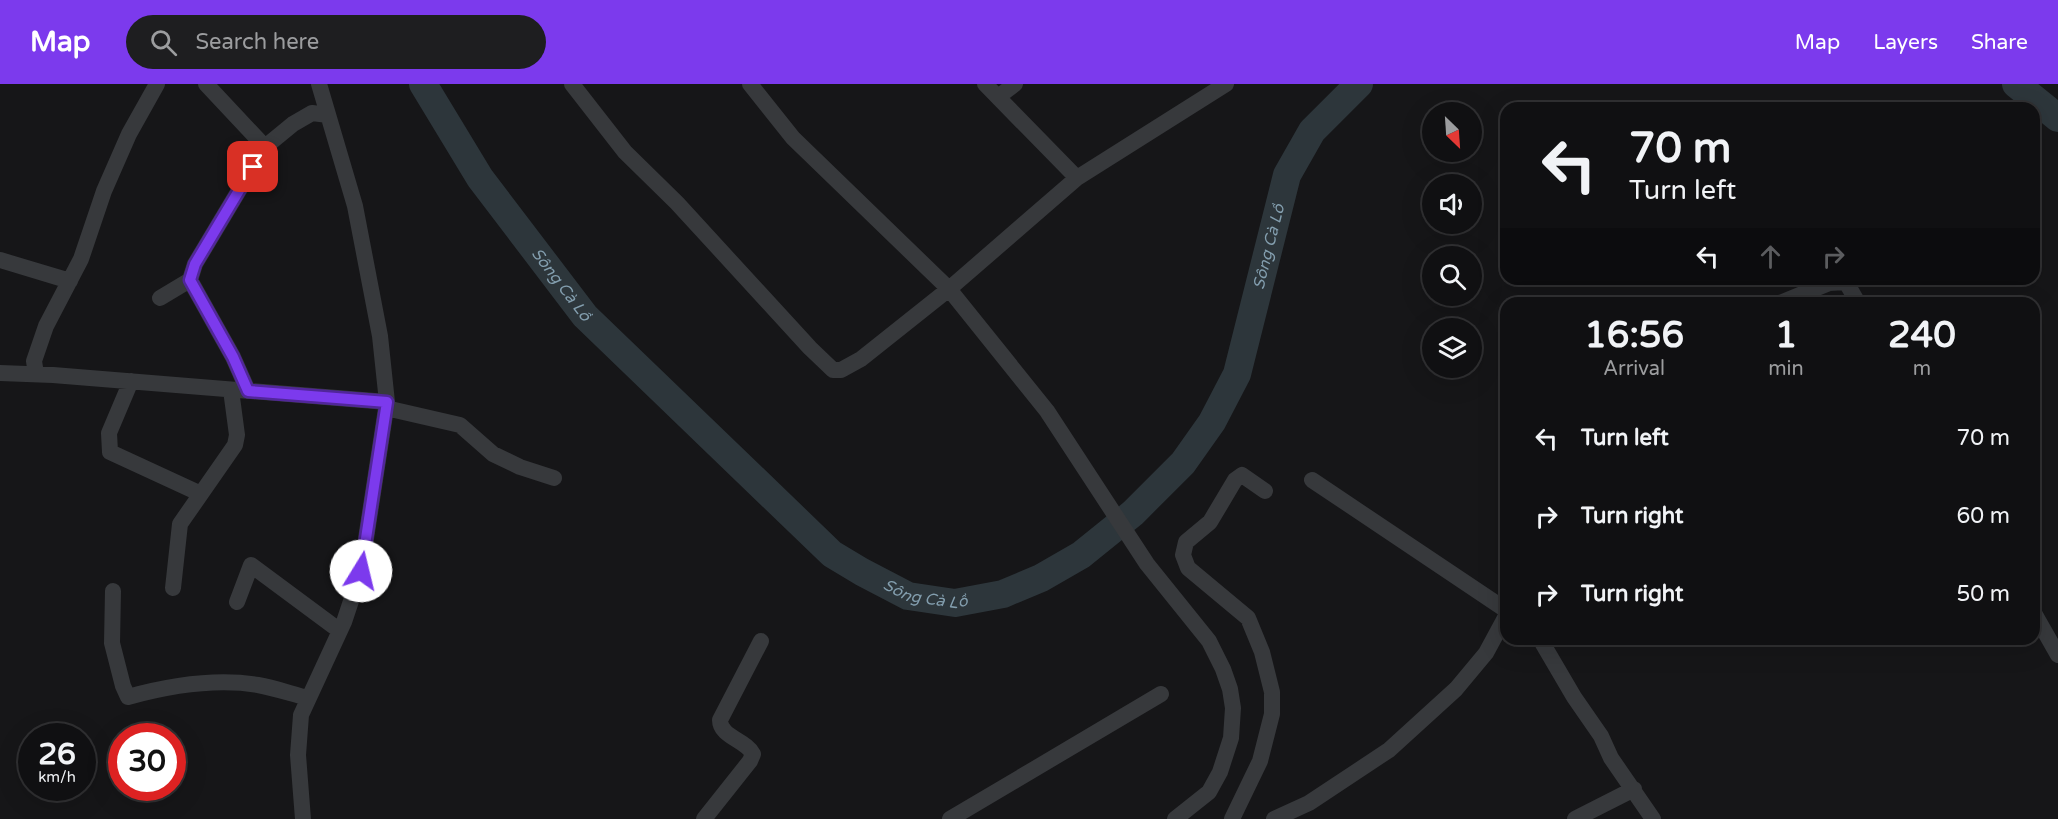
<!DOCTYPE html>
<html lang="en">
<head>
<meta charset="utf-8">
<style>
	:root { --surface:#101012; --page:#1e1e20; --text:#f1f3f6; --muted:#9c9d9f; --line:#303032; --accent:#7c3aed }
	body { margin:0; font-family:"Varela Round",sans-serif; background:var(--page); color:var(--text); height:100vh; display:flex; flex-direction:column; font-size:22px; white-space:nowrap }
	* { box-sizing:border-box; margin:0 }
	p { font-size:20px; color:var(--muted) }
	.icon { flex:none; width:33px; height:33px; fill:none; stroke:currentColor; stroke-width:2; stroke-linecap:round; stroke-linejoin:round }
	.map { position:relative; flex:1; overflow:hidden }
	.panel { position:absolute; left:1500px; top:213px; width:540px; height:348px; display:flex; flex-direction:column; background:var(--surface); border-radius:18px; box-shadow:0 6px 24px #0002,0 0 0 2px var(--line) }
	.panel>* { flex:none }
	.top-card { position:absolute; left:1500px; top:18px; width:540px; height:183px; border-radius:18px; box-shadow:0 6px 24px #0002,0 0 0 2px var(--line); background:#101012; color:var(--text); overflow:hidden }
	.needle { width:39px; rotate:155deg }
	.tools { position:absolute; left:1422px; top:18px; display:grid; gap:12px }
	.tools a { display:grid; place-items:center; width:60px; height:60px; border-radius:50%; background:var(--surface); box-shadow:0 6px 24px #0002,0 0 0 2px var(--line); font-size:30px }
	.speed { position:absolute; left:18px; top:639px; display:flex; gap:12px; font-size:30px; font-weight:700; text-align:center }
	.speed>* { display:grid; place-content:center; width:78px; height:78px; border-radius:50%; background:var(--surface); box-shadow:0 6px 24px #0002,0 0 0 2px var(--line); line-height:1 }
	.speed small { font-size:15px; font-weight:400 }
	.speed .limit { border:9px solid #d22; background:#fff; color:#111 }
	.pin { position:absolute; display:grid; place-items:center; width:51px; height:51px; color:#fff; margin:-26px; border-radius:12px; box-shadow:0 3px 9px #0006 }
	.me { position:absolute; width:66px; margin:-33px; rotate:9deg; stroke-linejoin:round; filter:drop-shadow(0 0 4px #0008) }
	.turn { display:flex; align-items:center; gap:21px; height:126px; padding:0 30px; font-size:27px }
	.turn .icon { width:78px; height:78px; stroke-width:2.5 }
	.turn b { display:block; font-size:42px; line-height:51px }
	.lanes { display:flex; align-items:center; height:57px; padding:0 30px; background:#0003; justify-content:center; gap:30px; direction:ltr }
	.lanes .off { opacity:.35 }
	.eta { display:flex; justify-content:space-evenly; align-items:center; height:102px; text-align:center }
	.eta b { font-size:36px; font-weight:800; line-height:42px }
	ul { padding:0; list-style:none }
	li { display:flex; align-items:center; gap:18px; height:78px; padding:0 30px }
	li div { flex:1 }
	li b { display:block; font-size:22px }
	li em { font-style:normal }
	header { display:flex; align-items:center; gap:36px; box-sizing:border-box; height:84px; padding:0 30px; background:var(--accent); color:#fff }
	header strong { font-size:28px }
	nav { display:flex; gap:33px; margin-inline-start:auto; font-size:21px }
	.search { width:420px; height:54px; background:var(--page); display:flex; align-items:center; gap:15px; box-sizing:border-box; padding:0 21px; border-radius:33px; color:var(--muted); font-size:22px }
	.map>svg:first-child { display:block }
	.lines { fill:none; stroke-linecap:round; stroke-linejoin:round }
	.river { stroke:#2d363b; stroke-width:28 }
	.minor { stroke:#37393c; stroke-width:16 }
	.route-casing { stroke:#51269a; stroke-width:15 }
	.route { stroke:#7c3aed; stroke-width:10 }
	.labels { text-anchor:middle; dominant-baseline:central; stroke-width:6; stroke-linejoin:round; paint-order:stroke }
	.water-label { font-size:16px; font-style:italic; fill:#839eae; stroke:#111113 }
</style>
</head>
<body>
<header>
<strong>Map</strong>
<div class="search"><svg class="icon" aria-label="search" viewBox="0 0 24 24"><circle cx="10" cy="10" r="6"/><path d="M15 15l6 6"/></svg>Search here</div>
<nav><a>Map</a><a>Layers</a><a>Share</a></nav>
</header>
<div class="map">
<svg width="2058" height="735" viewBox="0 0 2058 735">
	<rect width="100%" height="100%" fill="#161618"/>
	<g class="lines">
		<g class="river">
			<path id="s1" d="M423,0l57,94 105,138 247,238 30,18 46,24 47,7 48,-9 38,-16 40,-23 52,-42 50,-50 29,-41 25,-48 50,-199 25,-44 47,-47"/>
			<path d="M2016,0l42,34"/>
		</g>
		<path class="minor" d="M206,0l59,63
			M572,0l53,68 52,51 133,145 23,22h8l20,-11 88,-70 128,-111 149,-94
			M750,0l43,54 156,151 98,122 100,153 62,77 14,28 7,20 3,19 -2,30 -11,34 -11,20 -34,27
			M985,0l92,94
			M998,13l17,-13
			M0,176l70,21
			M190,196l43,77 15,34
			M160,214l30,-18 5,-16 70,-117 28,-23 19,-11 16,2
			M1780,219l49,-20 17,-1 12,21
			M0,289l53,2 334,27
			M36,290l-2,-13 12,-35 35,-67 23,-68 25,-57 28,-50
			M131,297l-22,52 1,19 91,42
			M386,324l74,17 33,29 27,13 34,11
			M1312,396l194,130
			M173,504l7,-64 55,-79 2,-10 -6,-45
			M113,507l-1,52 11,43 5,11c40,-11 88,-19 130,-12 17,3 34,9 50,13
			M237,518l14,-37 89,66
			M2034,529l24,42
			M1540,555l34,58 27,39 10,22 42,61
			M303,735l-5,-64 3,-40 43,-93 17,-51 26,-169 -7,-66 -25,-130 -36,-122
			M704,735l46,-58 3,-7c-7,-14 -33,-17 -33,-34l41,-79
			M950,735l211,-125
			M1232,735l28,-58 12,-47v-22l-10,-40 -14,-34 -60,-50 -5,-13 3,-13 24,-20 25,-42 7,-5 23,16
			M1274,735l35,-16 80,-53 67,-61 30,-36 20,-37
			M1575,735l59,-30"/>
	</g>
	<g class="lines">
		<g class="route-casing">
			<path id="route" d="M253,83l-58,97 -5,16 43,77 15,34 139,11 -26,169"/>
		</g>
		<use href="#route" class="route"/>
	</g>
	<g class="labels">
		<g class="water-label">
			<text stroke="none"><textPath href="#s1" startOffset="1270">Sông Cà Lồ</textPath></text>
			<text stroke="none"><textPath href="#s1" startOffset="244">Sông Cà Lồ</textPath></text>
			<text stroke="none"><textPath href="#s1" startOffset="730">Sông Cà Lồ</textPath></text>
		</g>
	</g>
</svg>
<div class="tools">
<a><svg class="needle" viewBox="-14 -14 28 28"><path d="M0-13l5 13h-10z" fill="#e53935"/><path d="M0 13l5-13h-10z" fill="#9c9d9f"/></svg></a>
<a><svg class="icon" aria-label="sound" viewBox="0 0 24 24"><path d="M4 9h4l5-4v14l-5-4H4zM17 9q2 3 0 6"/></svg></a>
<a><svg class="icon" aria-label="search" viewBox="0 0 24 24"><circle cx="10" cy="10" r="6"/><path d="M15 15l6 6"/></svg></a>
<a><svg class="icon" aria-label="layers" viewBox="0 0 24 24"><path d="M12 4l9 5-9 5-9-5zM3 14l9 5 9-5"/></svg></a>
</div>
<div class="speed"><div>26<small>km/h</small></div><div class="limit">30</div></div>
<div class="pin" style="left:253px;top:83px;background:#d93025"><svg class="icon" aria-label="arrive" viewBox="0 0 24 24"><path d="M6 21V4h12l-3 4 3 4H6"/></svg></div>
<svg class="me" style="left:361px;top:487px" viewBox="-20 -20 40 40"><circle r="19" fill="#fff"/><path d="M0-13L10 11 0 6-10 11z" fill="#7c3aed"/></svg>
<div class="top-card">
<div class="turn"><svg class="icon" aria-label="left" viewBox="0 0 24 24"><path d="M17 20v-9H6M10 6l-5 5 5 5"/></svg><div><b>70 m</b>Turn left</div></div>
<div class="lanes"><svg class="icon" aria-label="left" viewBox="0 0 24 24"><path d="M17 20v-9H6M10 6l-5 5 5 5"/></svg><svg class="icon off" aria-label="ahead" viewBox="0 0 24 24"><path d="M12 20V5M6 11l6-6 6 6"/></svg><svg class="icon off" aria-label="right" viewBox="0 0 24 24"><path d="M7 20v-9h11M14 6l5 5-5 5"/></svg></div>
</div>
<section class="panel">
<div class="eta">
<div><b>16:56</b><p>Arrival</p></div>
<div><b>1</b><p>min</p></div>
<div><b>240</b><p>m</p></div>
</div>
<ul>
<li><svg class="icon" aria-label="left" viewBox="0 0 24 24"><path d="M17 20v-9H6M10 6l-5 5 5 5"/></svg><div><b>Turn left</b></div><em>70 m</em></li>
<li><svg class="icon" aria-label="right" viewBox="0 0 24 24"><path d="M7 20v-9h11M14 6l5 5-5 5"/></svg><div><b>Turn right</b></div><em>60 m</em></li>
<li><svg class="icon" aria-label="right" viewBox="0 0 24 24"><path d="M7 20v-9h11M14 6l5 5-5 5"/></svg><div><b>Turn right</b></div><em>50 m</em></li>
</ul>
</section>
</div>
</body>
</html>
